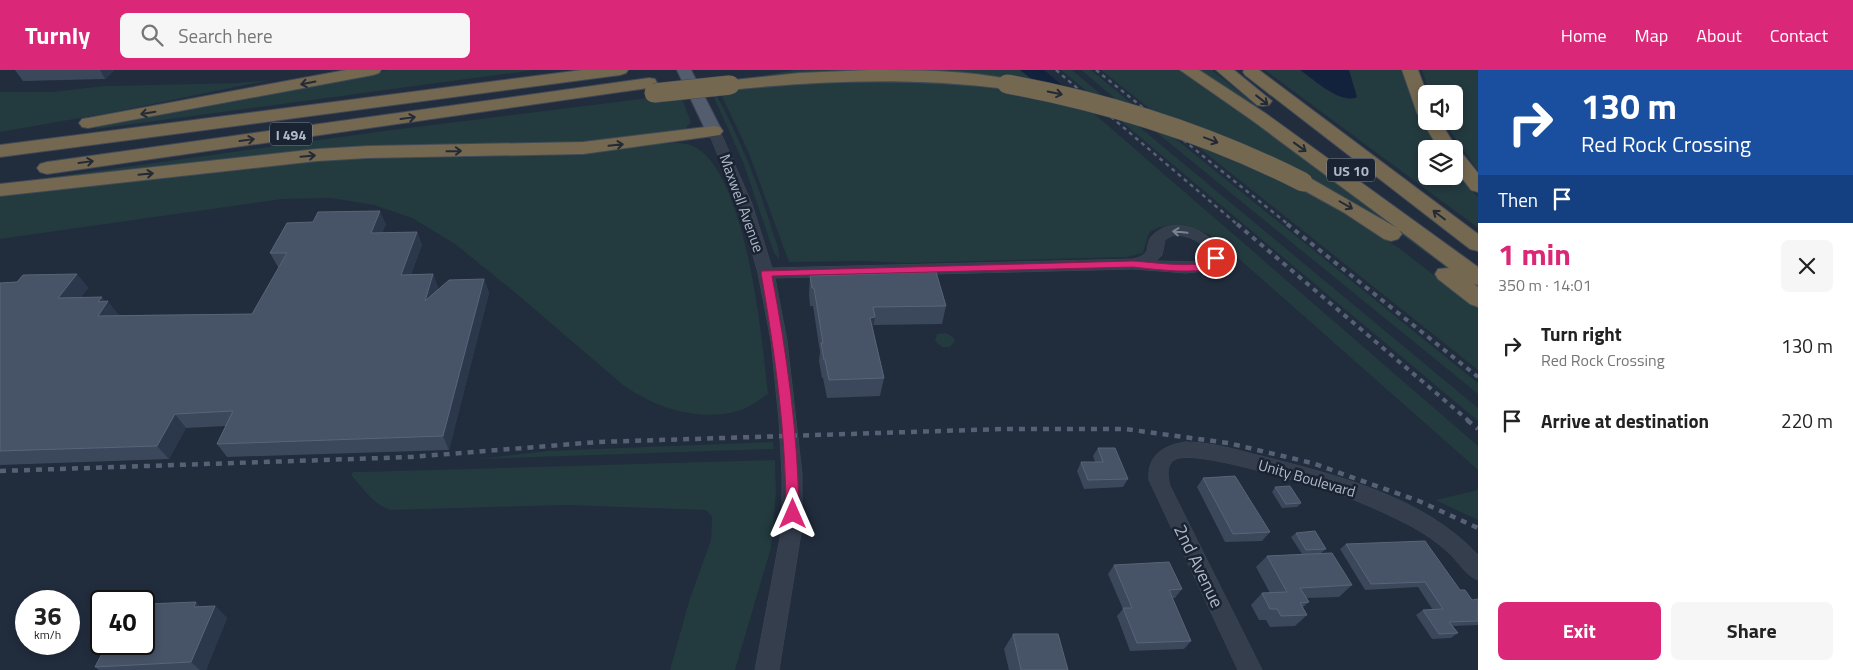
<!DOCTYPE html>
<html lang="en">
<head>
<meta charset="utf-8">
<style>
	:root { --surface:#fff; --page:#f6f6f6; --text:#222; --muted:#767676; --accent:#db2777 }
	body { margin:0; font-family:"Titillium Web",sans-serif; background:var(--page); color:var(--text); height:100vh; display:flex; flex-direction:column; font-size:19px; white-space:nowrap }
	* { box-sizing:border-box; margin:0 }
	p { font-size:16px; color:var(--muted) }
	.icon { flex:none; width:28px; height:28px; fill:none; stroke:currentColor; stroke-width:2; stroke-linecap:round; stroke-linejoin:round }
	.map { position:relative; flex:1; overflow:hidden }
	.details { display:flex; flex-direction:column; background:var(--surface); width:375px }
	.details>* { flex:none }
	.hud { background:#1a4fa0; color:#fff; overflow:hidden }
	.buttons { position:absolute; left:1418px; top:15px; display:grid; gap:10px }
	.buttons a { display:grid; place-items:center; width:45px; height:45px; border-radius:8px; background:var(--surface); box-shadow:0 2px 8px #0003; font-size:25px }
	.speed { position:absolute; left:15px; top:520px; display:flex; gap:10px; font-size:25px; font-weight:700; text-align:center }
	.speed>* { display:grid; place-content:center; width:65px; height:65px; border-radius:50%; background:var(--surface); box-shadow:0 2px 8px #0003; line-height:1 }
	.speed small { font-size:12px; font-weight:400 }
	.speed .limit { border:2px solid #111; border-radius:8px; background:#fff; color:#111 }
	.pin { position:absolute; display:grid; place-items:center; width:42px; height:42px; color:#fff; margin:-21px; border:2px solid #fff; border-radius:50%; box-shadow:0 1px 5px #0007 }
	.me { position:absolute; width:55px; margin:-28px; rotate:0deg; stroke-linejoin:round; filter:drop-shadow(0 0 4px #0008) }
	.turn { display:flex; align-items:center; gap:18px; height:105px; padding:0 20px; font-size:22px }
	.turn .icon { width:65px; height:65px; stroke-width:2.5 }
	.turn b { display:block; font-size:35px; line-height:42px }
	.then { display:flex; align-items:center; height:48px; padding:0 20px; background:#0003; gap:10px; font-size:19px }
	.round { display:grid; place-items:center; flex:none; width:52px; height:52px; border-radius:8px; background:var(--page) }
	.summary { display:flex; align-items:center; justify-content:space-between; height:85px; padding:0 20px }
	h1 { font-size:30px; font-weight:700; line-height:38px; color:var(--accent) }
	.primary-button { display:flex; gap:10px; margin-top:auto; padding:10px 20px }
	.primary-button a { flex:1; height:58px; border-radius:8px; background:var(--accent); color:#fff; font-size:20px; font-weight:700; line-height:58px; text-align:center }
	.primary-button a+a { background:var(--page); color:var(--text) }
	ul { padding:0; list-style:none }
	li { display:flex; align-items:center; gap:15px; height:75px; padding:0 20px }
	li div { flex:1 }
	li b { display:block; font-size:19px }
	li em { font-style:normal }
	header { display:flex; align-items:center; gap:30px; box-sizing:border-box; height:70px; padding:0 25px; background:var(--accent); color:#fff }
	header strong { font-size:24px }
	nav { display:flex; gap:28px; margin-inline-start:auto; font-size:18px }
	.search { width:350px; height:45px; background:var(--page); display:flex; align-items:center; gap:12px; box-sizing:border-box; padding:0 18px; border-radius:8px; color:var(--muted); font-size:19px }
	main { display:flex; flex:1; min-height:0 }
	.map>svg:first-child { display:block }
	.green { fill:#233a3e }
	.water { fill:#13223c }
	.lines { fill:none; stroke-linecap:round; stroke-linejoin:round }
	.minor-casing { stroke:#3e4756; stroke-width:1 }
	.major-casing { stroke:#3e4756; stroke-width:2 }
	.highway-casing { stroke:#404958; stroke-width:2 }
	.minor { fill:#353e4d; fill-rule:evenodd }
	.major { fill:#535d6e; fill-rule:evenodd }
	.highway { fill:#746851; fill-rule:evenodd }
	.rail-far2 { stroke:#576175; stroke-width:2.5; stroke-dasharray:4 4; stroke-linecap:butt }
	.rail-far1 { stroke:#576175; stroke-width:4; stroke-dasharray:5 5; stroke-linecap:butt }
	.rail { stroke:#576175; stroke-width:4.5; stroke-dasharray:6 6; stroke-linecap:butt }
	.highway-bridge-casing { stroke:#404958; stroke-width:20; stroke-linecap:butt }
	.highway-bridge { stroke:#746851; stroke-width:19 }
	.wall { fill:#3b485c }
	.shaded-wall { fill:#2b374b }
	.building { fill:#475468; stroke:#586477 }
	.oneway { stroke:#232a35 }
	.oneway2 { stroke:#798291 }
	.route { fill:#db2777; stroke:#8e194d }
	.labels { text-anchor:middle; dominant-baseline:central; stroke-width:5; stroke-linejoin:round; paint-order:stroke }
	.shield { fill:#1a2332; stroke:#838c9c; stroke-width:1 }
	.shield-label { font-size:14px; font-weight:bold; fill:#b0b9c9 }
	.street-label { font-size:15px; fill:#b0b9c9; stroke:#1a2332 }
	.near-street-label { font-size:18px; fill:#b0b9c9; stroke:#1a2332 }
</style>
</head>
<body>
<header>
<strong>Turnly</strong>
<div class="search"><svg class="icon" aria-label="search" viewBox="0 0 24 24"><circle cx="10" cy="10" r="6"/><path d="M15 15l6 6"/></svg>Search here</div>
<nav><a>Home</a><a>Map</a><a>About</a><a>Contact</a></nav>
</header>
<main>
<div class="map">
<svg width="1478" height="600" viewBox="0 0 1478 600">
	<rect width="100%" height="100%" fill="#212c3d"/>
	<path class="green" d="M388,0h147l-439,59 1,-4z
		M795,0h225l13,10 -18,2 -259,-5z
		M1061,0h11l39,33 -16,-5z
		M1081,0h10l51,42 -18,-6z
		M1101,0h79l29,18 269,196v7l-94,-69 -224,-105z
		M1194,0h18l74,59z
		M1265,0h136l13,37 25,42h-13v27h28v-7l24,28v31z
		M1422,0h56v101l-35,-50h11v-27h-24z
		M845,7l137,8 101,19 395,342v24l-240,-212 -12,-8 -6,-7 -12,-9 -30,-9 -18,2 -9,4 -3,4 -5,18 -16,4 -220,6 -43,-2 -75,1 -41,-111 -29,-61z
		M270,10l-161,33 -109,19v-40h52l52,-6 134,-3z
		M714,20c24,45 45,94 59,143 3,8 7,18 6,26l-5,-6 -31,-91 -32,-71z
		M680,24l11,28 -5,6 -8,3 -96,12 -194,5 -344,33 2,-3 345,-48z
		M1109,41l16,4 353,293v13z
		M1141,50l20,7 317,256v11z
		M1183,65l135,62 81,51 79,61v61z
		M671,73c9,0 18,0 26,5 50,32 65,189 71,246 -9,6 -19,14 -30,17 -39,11 -83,-3 -115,-26l-111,-95 -57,-46 -43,-26 -38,-13 -44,-7 -47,1 -283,40v-45l268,-30 92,-7 204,-3z
		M946,263l7,4 2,4 -5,6h-8l-7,-6 2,-7z
		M773,372l1,7 -296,10 69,-8z
		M775,390l1,32 -5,56 -36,122h-65l20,-72 21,-58 1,-23 -6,-7 -140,-5 -175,5c-19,-6 -27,-21 -40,-35l2,-3h6z
		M1478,420v30l-43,-20z"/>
	<path class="water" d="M1020,0h24l27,23 -38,-13z
		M1300,0h49l8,27c-16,8 -44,-18 -57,-27z"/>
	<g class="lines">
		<g class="minor-casing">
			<path id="minor" d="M714,57l6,4 32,73 20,64 361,-9c22,-5 9,-14 21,-25 22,-20 58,-1 71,20l-8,12 -11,5 -20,2 -53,-4 -358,9 12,63 15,133v53l-23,143h-24l27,-143v-53l-3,-54 -8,-79 -13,-68 -20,-69 -30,-73zM1174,165c14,0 28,6 35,19l-1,4 -12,4 -40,-1 6,-6 3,-15z
				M1186,372c27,0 53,9 79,15 74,19 159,40 213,98v25c-13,-5 -20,-19 -30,-28 -11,-10 -24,-19 -37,-26 -19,-10 -39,-19 -59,-27 -28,-10 -153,-50 -176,-40 -11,5 -8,18 -6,27l92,184h-24l-89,-190c-2,-25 15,-35 37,-38z"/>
		</g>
		<g class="major-casing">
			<path id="major" d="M677,0h14l31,61 -3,3h-10l-3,-3z"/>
		</g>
		<g class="highway-casing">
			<path id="highway" d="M346,0h35l-2,3 -6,2 -285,53 -6,-1 -3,-4 3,-4 6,-1z
				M582,0h46l-2,3 -6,2 -620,82v-12z
				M869,0c47,0 98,0 144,10l2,4 -2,4 -6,1c-93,-12 -184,-9 -277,1l-6,-1 -2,-4 2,-4 75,-8z
				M1180,0h19l66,43 213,154v18l-4,-1 4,3v20l-8,-3 -32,-25 -3,-5 3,-5 11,-1 -50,-38 3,4 -4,5 -7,2 -7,-2 -41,-27 -47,-26 -3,-4 3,-4 7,-2 7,2 87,50 -144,-107z
				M1216,0h18l38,31 -3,4 -6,1 -6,-1z
				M1244,0h15l219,164v17l-8,-2 -225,-174 -2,-3z
				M1402,0h16l9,24 -1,27h14l17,28 -1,2 5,1 17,21v19l-7,-2 -17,-22v-19h-15l-17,-28 2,-3 -4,-1 -3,-4z
				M649,8l6,1 2,4 -2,4 -608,87 -7,-2 -3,-4 3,-4 7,-2z
				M714,56l6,1 3,4 -3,4 -137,19 -215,4 -51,3 -317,35v-12l317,-35 51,-3 215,-4z"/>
		</g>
		<use href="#minor" class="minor"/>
		<use href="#major" class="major"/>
		<use href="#highway" class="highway"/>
		<path class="rail-far2" d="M1056,0l182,155
			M1096,0l193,155"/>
		<path class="rail-far1" d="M1237,154l232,197
			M1287,154l191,153"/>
		<path class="rail" d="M1467,350l11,9
			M0,401l411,-14 187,-15 405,-13h122l103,14 84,20 107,38 59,27"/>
		<g class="highway-bridge-casing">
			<path id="highway-bridge" d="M1007,14c104,19 201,50 296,98
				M654,23l76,-8"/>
		</g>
		<use href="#highway-bridge" class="highway-bridge"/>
	</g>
	<path class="wall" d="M15,0h99l-9,9 -82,2z
		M386,154l-4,9 35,-1 5,13 -11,29h22l5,14v2l46,-11 5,14 -40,157 -222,7 -10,-13 9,-18 -40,2 -17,31 -169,6v-182l17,-1 60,-8 11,14 -7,9 25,4 13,14 133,-1 27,-47h-1l-8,-14z
		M810,206l136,30 -4,18 -69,1v4l11,49 -4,18 -53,2 -4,-20h-1l-3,-17 1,-9 -7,-46h-3l-1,-12z
		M1098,378l30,31 -5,8 -39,2 -7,-18 4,-9h14l-2,-6z
		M1203,408l67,54 -8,9 -37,1 -28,-55z
		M1275,417l26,16 -4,4 -15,1 -10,-16z
		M1296,463l30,16 -5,4 31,32 -13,12 -33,1 3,4 -6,5 4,8 -12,11 -25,1 -4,-7h-7l-8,-15 11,-12h8l-14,-26 11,-11 35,-2 -11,-17z
		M1346,474l114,46 12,10 6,-1v26l-25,1 5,7 -7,5 -19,1 -16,-24 7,-5h10l-15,-23 -53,3 -25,-41z
		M1114,495l68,24 -7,9h-3l19,43 -7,8 -54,2 -13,-35 6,-7 -15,-35z
		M215,536l12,12 -21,52h-107l-4,-3 49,-23 57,-37z
		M1013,564l55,36h-59l-5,-21z"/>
	<path class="shaded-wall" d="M100,0h14l-9,9z
		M380,141l6,13 -9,23 -6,-14z
		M417,162l5,13 -16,44 -5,-14z
		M77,204l11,14 -18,24 -12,-14z
		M433,204l5,14 -8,27 -5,-14z
		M484,209l5,14 -40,157 -6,-14z
		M102,227l5,6 1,-2 11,14 -21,1v-14z
		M875,247l-3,18 -2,-17z
		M175,344l11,14 -17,31 -12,-13z
		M196,532l12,12 -14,-7z
		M215,536l12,12 -21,52h-6l-9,-8z"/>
	<path class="building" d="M380,141l-9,22 46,-1 -16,43 32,-1 -8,27 24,-21 35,-1 -41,157 -226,8 16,-33 -58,3 -18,32 -157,5v-168l17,-1 6,-7 54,-1 -19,24 44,-1 -4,5 10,-1 -10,15 154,-2 35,-61h-17l17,-30 26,-1 5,-10z
		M936,202l10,34 -73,1 2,10 -5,1 14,60 -55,2 -4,-20h-1l-3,-17h2l-9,-55h-2l-2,-12z
		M1098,378h17l13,31 -40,1 -7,-18h22z
		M1235,406l35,56 -37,2 -30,-56z
		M1290,416l11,17 -15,1 -11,-17z
		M1315,461l11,18 -20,1 -10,-17z
		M1425,471l35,49h5l7,10 6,-1v22l-29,1 9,11 -19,1 -16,-24 20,-1 -18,-27 -54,2 -25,-40z
		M1332,483l20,32 -52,3 9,14 -9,1 7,12 -26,1 -4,-7h-7l-8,-16 25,-1 -20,-36z
		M1169,492l13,27 -13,1 22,51 -54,2 -14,-35h9l-18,-43z
		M196,532l-2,5 21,-1 -24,56 -96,5 12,-23h37v-33l3,-7z
		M1013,564h45l10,36h-47z"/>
	<defs><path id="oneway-shaft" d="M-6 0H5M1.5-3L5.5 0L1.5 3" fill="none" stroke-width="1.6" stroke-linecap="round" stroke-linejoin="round" transform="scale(1.25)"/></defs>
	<g class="oneway">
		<use href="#oneway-shaft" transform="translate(308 13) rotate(169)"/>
		<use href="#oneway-shaft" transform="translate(1055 23) rotate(12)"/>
		<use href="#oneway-shaft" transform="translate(1262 30) rotate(38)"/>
		<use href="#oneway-shaft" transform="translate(148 43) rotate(170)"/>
		<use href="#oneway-shaft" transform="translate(408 48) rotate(-8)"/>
		<use href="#oneway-shaft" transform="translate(247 70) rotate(-8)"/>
		<use href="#oneway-shaft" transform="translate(1211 70) rotate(21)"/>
		<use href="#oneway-shaft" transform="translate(616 75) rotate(-6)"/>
		<use href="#oneway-shaft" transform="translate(1300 77) rotate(36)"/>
		<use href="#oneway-shaft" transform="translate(454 81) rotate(-1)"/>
		<use href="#oneway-shaft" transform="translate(308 86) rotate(-5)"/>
		<use href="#oneway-shaft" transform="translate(86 92) rotate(-8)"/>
		<use href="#oneway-shaft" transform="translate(146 104) rotate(-6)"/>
		<use href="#oneway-shaft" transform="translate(1346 135) rotate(30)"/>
		<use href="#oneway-shaft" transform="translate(1439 145) rotate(-143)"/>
	</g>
	<use class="oneway2" href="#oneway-shaft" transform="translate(1180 162) rotate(-174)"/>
	<path class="route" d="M1216,185l5,3c-2,3 -5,7 -8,9 -16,8 -62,2 -80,0l-361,9c15,79 26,158 27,238l-2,5 -4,1 -5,-1 -2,-5c0,-81 -11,-161 -25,-241l1,-2 371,-10c16,1 60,7 73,1 4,-2 6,-5 10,-7z"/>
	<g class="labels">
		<g class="shield">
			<rect x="270" y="52.5" width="42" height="23" rx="4"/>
			<rect x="1327" y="88.5" width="48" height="23" rx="4"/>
		</g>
		<g class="shield-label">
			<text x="291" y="64">I 494</text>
			<text x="1351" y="100">US 10</text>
		</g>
		<g class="street-label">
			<text transform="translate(742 133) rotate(70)">Maxwell Avenue</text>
			<text transform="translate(1307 408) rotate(16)">Unity Boulevard</text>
		</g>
		<g class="near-street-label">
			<text transform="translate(1199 496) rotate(64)">2nd Avenue</text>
		</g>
	</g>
</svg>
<div class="buttons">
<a><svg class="icon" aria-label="sound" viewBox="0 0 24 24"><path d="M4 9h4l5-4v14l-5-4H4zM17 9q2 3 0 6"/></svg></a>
<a><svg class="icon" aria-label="layers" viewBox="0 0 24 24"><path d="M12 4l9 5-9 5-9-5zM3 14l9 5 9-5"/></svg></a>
</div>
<div class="speed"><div>36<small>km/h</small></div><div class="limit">40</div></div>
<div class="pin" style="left:1216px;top:188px;background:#d93025"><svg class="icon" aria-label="arrive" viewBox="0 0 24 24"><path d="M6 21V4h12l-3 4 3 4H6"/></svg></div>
<svg class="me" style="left:793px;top:444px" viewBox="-20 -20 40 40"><path d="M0-17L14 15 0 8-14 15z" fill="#db2777" stroke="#fff" stroke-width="4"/></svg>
</div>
<section class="details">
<div class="hud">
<div class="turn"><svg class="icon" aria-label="right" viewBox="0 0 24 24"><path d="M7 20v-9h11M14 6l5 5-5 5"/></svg><div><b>130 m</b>Red Rock Crossing</div></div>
<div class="then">Then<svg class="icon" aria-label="arrive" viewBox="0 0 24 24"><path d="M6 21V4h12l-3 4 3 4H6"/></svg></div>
</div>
<div class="summary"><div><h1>1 min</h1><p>350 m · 14:01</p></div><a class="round"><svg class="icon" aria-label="close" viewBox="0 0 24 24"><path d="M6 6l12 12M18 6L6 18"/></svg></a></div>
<ul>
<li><svg class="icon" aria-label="right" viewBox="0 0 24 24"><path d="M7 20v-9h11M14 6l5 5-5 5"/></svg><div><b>Turn right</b><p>Red Rock Crossing</p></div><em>130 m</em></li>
<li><svg class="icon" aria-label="arrive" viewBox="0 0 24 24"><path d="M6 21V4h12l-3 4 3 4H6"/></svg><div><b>Arrive at destination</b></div><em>220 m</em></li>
</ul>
<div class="primary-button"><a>Exit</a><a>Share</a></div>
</section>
</main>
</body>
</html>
